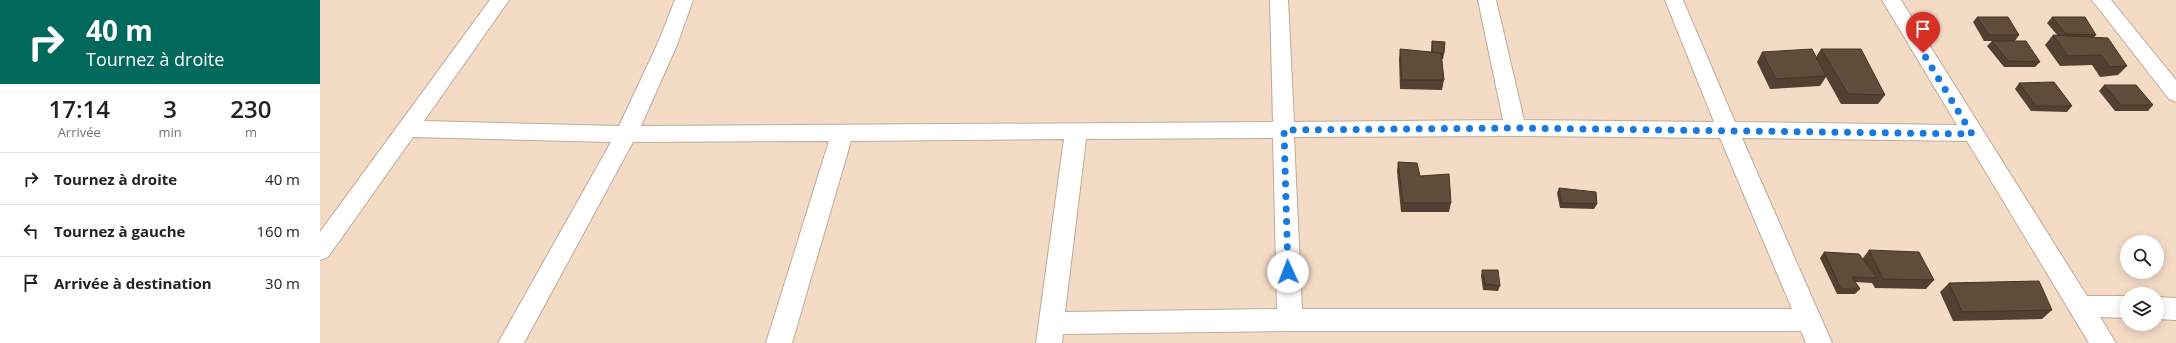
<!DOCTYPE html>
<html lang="fr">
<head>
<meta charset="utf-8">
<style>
	:root { --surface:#fff; --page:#f6f6f6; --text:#222; --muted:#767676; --line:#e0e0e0 }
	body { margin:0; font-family:"Open Sans",sans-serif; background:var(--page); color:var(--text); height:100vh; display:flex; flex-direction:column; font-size:15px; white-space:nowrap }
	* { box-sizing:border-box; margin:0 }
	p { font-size:13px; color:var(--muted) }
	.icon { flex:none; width:22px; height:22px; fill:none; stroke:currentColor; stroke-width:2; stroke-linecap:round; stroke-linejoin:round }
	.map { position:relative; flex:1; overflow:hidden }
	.side { display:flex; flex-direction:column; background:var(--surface); width:320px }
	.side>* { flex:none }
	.guide { background:#00695c; color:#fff; overflow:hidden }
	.fabs { position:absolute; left:1800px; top:235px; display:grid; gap:8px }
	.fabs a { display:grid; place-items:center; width:44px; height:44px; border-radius:50%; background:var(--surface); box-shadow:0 2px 10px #0003; font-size:20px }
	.pin { position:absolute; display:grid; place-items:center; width:34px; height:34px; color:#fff; margin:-41px -17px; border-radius:50% 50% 50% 0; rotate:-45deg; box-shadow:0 0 4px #0007 }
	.pin .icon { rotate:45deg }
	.me { position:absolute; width:44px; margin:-22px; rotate:358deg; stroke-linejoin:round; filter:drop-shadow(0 0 3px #0008) }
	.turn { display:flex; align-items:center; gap:14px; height:84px; padding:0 20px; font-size:18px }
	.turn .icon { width:52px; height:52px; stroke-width:2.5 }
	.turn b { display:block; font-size:28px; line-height:34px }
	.eta { display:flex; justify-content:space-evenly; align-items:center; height:68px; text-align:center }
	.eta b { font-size:24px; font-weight:600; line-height:28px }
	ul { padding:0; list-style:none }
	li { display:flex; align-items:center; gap:12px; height:52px; padding:0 20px; border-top:1px solid var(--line) }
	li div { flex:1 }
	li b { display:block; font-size:15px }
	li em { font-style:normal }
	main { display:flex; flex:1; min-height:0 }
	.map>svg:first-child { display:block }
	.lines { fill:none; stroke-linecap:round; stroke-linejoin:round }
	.street-casing { stroke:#c1aa96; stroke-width:2 }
	.street { fill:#fff; fill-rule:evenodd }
	.wall { fill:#524132 }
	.shaded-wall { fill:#423529 }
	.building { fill:#5f4c3a; stroke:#423529 }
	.route { stroke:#1779e2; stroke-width:7; stroke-dasharray:0 12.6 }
</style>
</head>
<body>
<main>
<section class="side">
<div class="guide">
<div class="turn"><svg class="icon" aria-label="right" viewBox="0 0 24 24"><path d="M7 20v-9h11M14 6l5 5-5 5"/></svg><div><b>40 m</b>Tournez à droite</div></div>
</div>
<div class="eta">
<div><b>17:14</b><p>Arrivée</p></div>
<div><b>3</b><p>min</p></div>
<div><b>230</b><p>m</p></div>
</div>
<ul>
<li><svg class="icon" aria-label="right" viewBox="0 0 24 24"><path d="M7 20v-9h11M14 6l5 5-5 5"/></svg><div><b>Tournez à droite</b></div><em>40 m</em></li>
<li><svg class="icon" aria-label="left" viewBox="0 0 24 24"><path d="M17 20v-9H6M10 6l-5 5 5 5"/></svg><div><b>Tournez à gauche</b></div><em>160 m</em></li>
<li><svg class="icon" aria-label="arrive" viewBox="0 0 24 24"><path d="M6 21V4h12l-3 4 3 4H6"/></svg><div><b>Arrivée à destination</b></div><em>30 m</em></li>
</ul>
</section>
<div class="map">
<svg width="1856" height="343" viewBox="0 0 1856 343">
	<rect width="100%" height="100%" fill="#f3dbc6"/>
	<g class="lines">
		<g class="street-casing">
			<path id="street" d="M170,0h19l-85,121 195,5 38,-81 18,-45h18l-16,45 -36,81 632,-4 -3,-122h18l6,122 209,-2 -25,-120h18l28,120 190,2 -49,-122h18l52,122 222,3 -75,-125h19l186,296h40v22l-27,-1 16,26h-27l-122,-202 -225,-3 90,205h-26l-5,-12h-511l-227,3 -1,9h-26l28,-204 -213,2 -59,202h-26l63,-202 -196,1 -109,201h-26l113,-201 -198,-5 -85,120 -8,3v-28zM1195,136l205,2 72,171h-490l-8,-172zM953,138l4,171 -212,3 21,-173z
				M1772,0h19l65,80v22l-7,-3z
				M1837,297l19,1v22l-19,-1z"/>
		</g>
		<use href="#street" class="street"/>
	</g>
	<path class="wall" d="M1657,17l42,18 -4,6 25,21 -5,5h-31l-17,-21 5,-5h-8l-11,-19z
		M1732,17l44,18 -2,2 33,29 -9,9 -18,2 -8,-12 -32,1 -15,-21 8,-10 5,1 -11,-13z
		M1112,41l11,18h-1l2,21 -2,10 -42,-1 -1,-30 1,-10 31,3z
		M1501,49l64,46 -7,9h-37l-15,-27 -6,9 -50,3 -13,-27 5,-10 54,5z
		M1699,83l53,23 -5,6 -36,-1 -16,-22z
		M1784,85l49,20 -5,6h-33l-16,-20z
		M1078,162l22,14 31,27 -2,9h-48l-4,-41z
		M1239,188l38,16 -3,5 -34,-1 -3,-15z
		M1549,250l65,30 -8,9 -51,-1 -3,-5 -17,-1 5,7 -5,5h-18l-17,-36 4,-6 39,6z
		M1162,270l18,16 -2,5 -15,-1 -2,-14z
		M1629,283l103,27 -10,9 -89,2 -13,-29z"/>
	<path class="shaded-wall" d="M1124,53l-1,6 -13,3 1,-6z"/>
	<path class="building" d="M1657,17h31l11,18h-30z
		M1732,17h33l11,18 -30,-1z
		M1733,35l55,3 19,28 -17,1 -9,-12 -33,1z
		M1112,41l13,1 -1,11 -3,1v-1l-9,-1z
		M1672,41h34l14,21 -32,-1z
		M1080,49l41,4 3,27h-42z
		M1492,49l14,27 -50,3 -14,-27z
		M1501,49h40l24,46 -37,-1z
		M1734,82l18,24h-36l-17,-23z
		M1784,85h32l17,20h-32z
		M1078,162l19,1 3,13 29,-2 2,29h-48z
		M1239,188l37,4 1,12 -35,-1z
		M1549,250l50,2 15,28 -51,-1z
		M1504,252l35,2 18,24 -25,-1 8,12h-19z
		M1162,270h16l2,16 -15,-2z
		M1719,281l13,29 -90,2 -13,-29z"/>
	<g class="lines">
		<path class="route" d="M968,272l-4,-142 231,-2 457,6 -49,-81"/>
	</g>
</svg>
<div class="fabs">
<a><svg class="icon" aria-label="search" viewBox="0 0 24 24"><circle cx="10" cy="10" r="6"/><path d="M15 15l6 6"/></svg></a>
<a><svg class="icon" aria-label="layers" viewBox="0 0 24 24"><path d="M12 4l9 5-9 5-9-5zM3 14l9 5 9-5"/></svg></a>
</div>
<div class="pin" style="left:1603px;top:53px;background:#d93025"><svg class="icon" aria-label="arrive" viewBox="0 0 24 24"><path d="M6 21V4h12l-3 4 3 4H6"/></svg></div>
<svg class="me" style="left:968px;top:272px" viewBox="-20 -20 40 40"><circle r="19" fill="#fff"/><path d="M0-13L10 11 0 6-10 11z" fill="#1779e2"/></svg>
</div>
</main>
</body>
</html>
